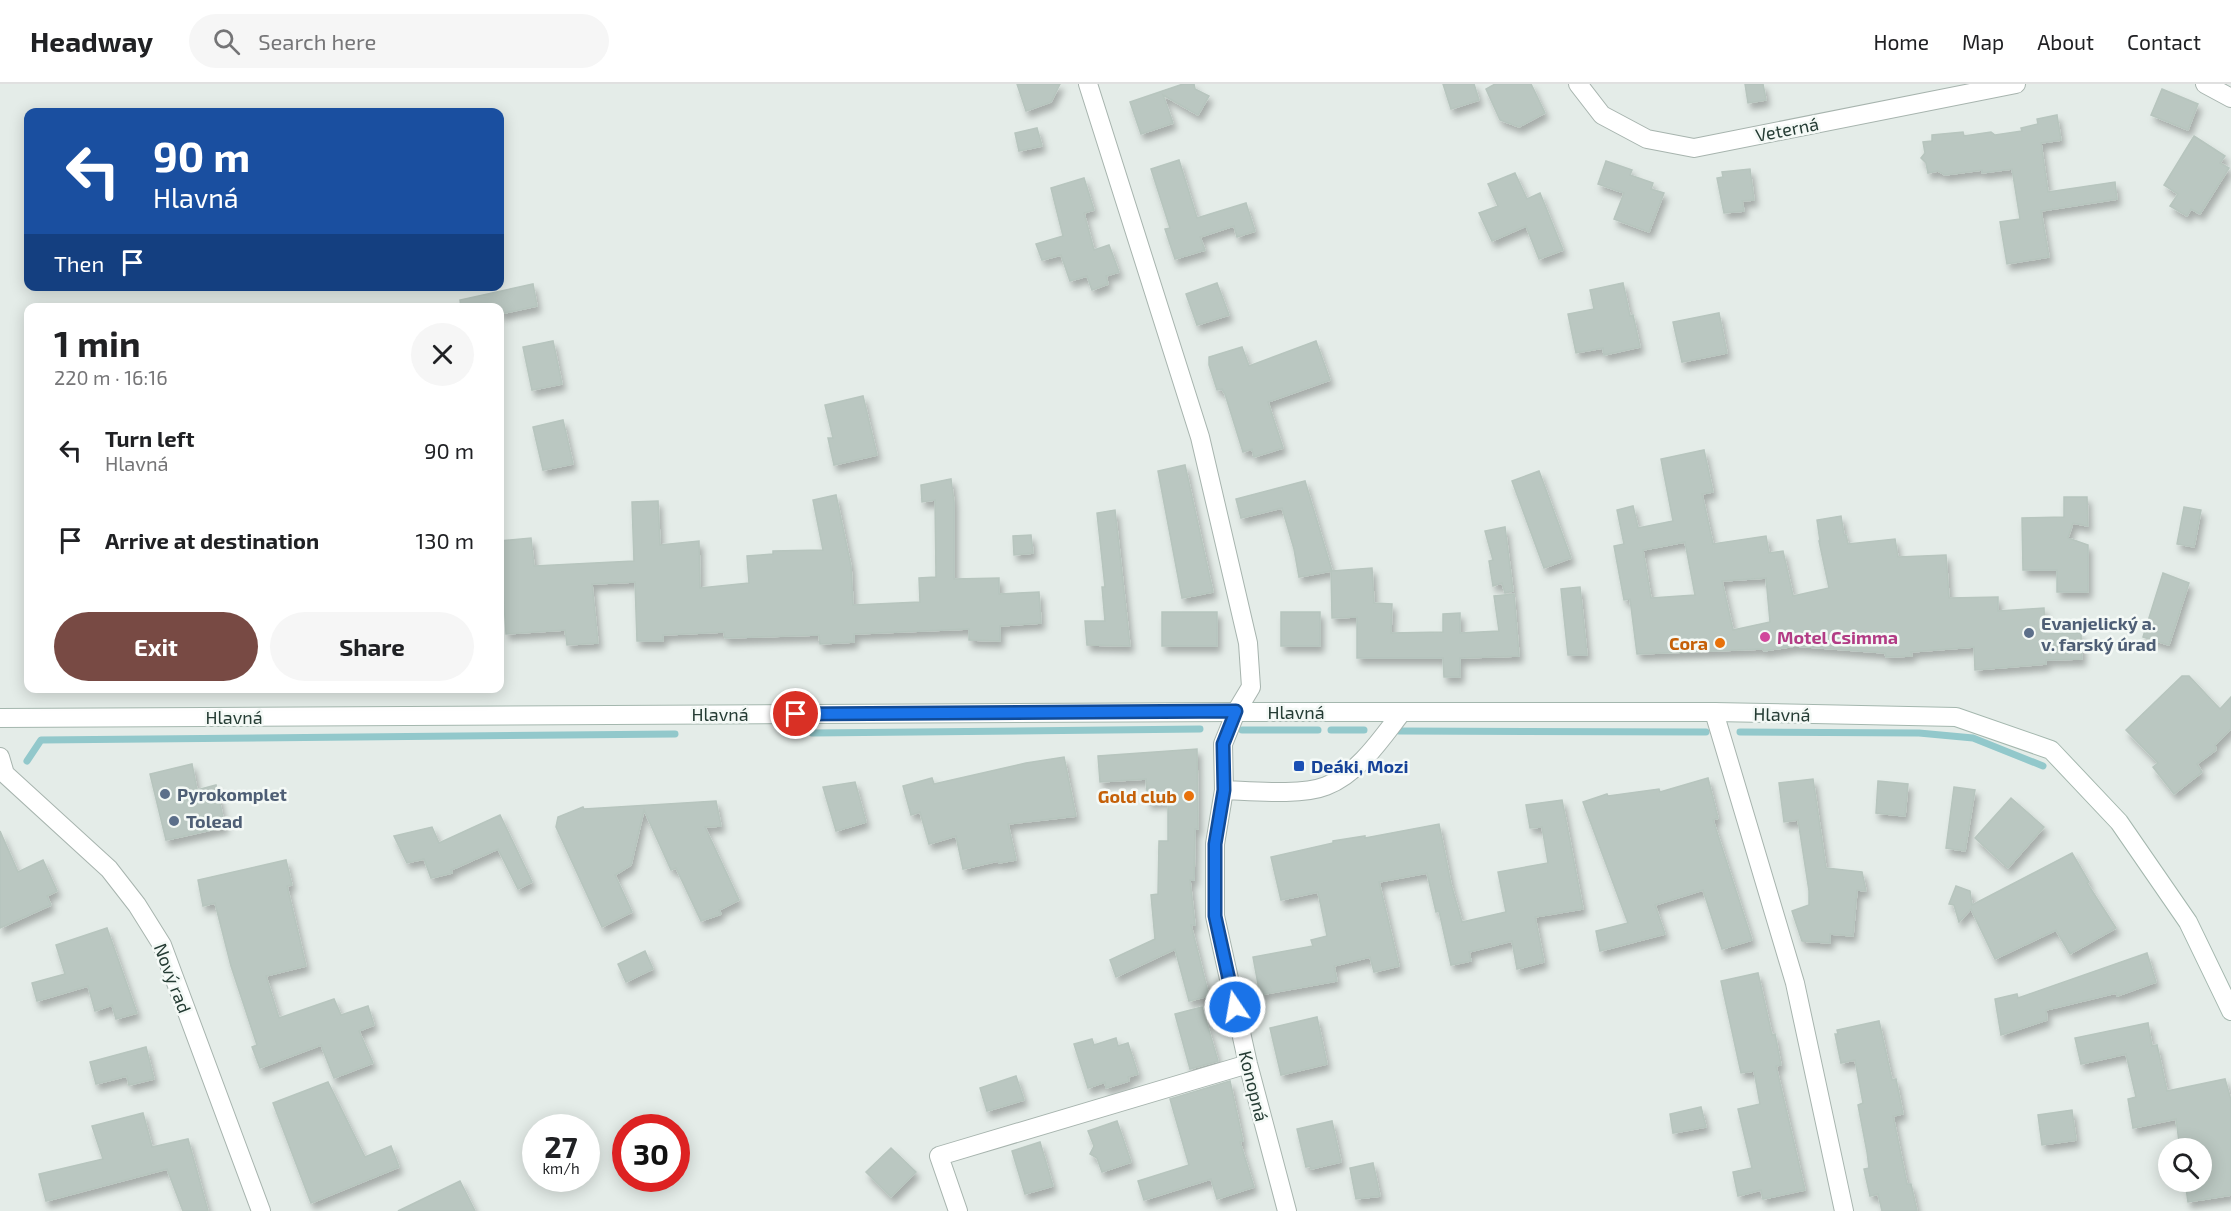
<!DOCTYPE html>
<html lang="en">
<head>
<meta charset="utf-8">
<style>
	:root { --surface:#fff; --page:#f6f6f6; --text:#202124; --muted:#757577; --line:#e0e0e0; --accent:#784a44 }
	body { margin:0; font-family:"Exo 2",sans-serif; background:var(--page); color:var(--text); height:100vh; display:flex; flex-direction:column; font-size:22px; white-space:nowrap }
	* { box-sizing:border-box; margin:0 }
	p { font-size:20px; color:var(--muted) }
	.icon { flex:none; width:33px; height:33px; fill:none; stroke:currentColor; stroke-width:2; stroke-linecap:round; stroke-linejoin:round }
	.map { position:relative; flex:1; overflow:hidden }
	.sheet { position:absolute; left:24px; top:219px; width:480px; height:390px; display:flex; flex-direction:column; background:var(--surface); border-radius:12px; box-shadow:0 3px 15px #0003 }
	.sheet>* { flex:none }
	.banner { position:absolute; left:24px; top:24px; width:480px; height:183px; border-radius:12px; box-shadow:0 3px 15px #0003; background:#1a4fa0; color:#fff; overflow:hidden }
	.fabs { position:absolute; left:2158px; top:1054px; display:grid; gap:12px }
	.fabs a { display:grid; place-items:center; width:54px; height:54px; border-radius:50%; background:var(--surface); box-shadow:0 3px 15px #0003; font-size:30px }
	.speed { position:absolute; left:522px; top:1030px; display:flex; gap:12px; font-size:30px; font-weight:700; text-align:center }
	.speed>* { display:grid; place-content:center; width:78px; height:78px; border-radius:50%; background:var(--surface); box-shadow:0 3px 15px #0003; line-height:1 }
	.speed small { font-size:15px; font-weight:400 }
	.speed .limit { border:9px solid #d22; background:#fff; color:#111 }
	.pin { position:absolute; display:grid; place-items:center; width:51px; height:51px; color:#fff; margin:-26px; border:3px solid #fff; border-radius:50%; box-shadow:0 2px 6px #0007 }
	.me { position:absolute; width:66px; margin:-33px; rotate:348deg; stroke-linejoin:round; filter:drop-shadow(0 0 4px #0008) }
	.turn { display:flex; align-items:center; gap:21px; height:126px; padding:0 30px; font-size:27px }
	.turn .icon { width:78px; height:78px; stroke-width:2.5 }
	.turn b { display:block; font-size:42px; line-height:51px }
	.then { display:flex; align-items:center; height:57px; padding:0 30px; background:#0003; gap:12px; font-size:22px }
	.round { display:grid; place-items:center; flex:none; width:63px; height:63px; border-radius:32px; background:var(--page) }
	.headline { display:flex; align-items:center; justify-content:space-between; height:102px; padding:0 30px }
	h1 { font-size:36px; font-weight:700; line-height:45px }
	.primary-button { display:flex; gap:12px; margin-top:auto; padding:12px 30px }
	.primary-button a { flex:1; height:69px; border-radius:36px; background:var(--accent); color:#fff; font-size:24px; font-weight:700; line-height:69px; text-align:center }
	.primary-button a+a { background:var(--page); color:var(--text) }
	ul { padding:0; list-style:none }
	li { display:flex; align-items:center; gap:18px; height:90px; padding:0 30px }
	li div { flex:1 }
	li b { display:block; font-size:22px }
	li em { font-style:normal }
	header { display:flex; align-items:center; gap:36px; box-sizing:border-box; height:84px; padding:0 30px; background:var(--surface); border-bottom:2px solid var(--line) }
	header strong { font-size:28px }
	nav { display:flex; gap:33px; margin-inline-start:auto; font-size:21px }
	.search { width:420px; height:54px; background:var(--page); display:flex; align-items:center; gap:15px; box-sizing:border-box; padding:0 21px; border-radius:33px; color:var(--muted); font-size:22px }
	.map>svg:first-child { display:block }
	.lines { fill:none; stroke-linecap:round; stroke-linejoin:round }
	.stream { stroke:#92c8cb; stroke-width:7 }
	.building { fill:#bac7c1; stroke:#b7c5be; stroke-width:1.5; fill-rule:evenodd; filter:url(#shadow) }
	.street-casing { stroke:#a7b4ae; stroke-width:20 }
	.secondary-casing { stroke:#a4b7ae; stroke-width:20 }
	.street { stroke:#fff; stroke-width:18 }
	.secondary { stroke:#fff; stroke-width:18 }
	.route-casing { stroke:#114b97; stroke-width:15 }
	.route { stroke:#1a73e8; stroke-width:10 }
	.service-dot { fill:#5c6f8a; stroke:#f4f9f6; stroke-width:2 }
	.hotel-dot { fill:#d1479c; stroke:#f4f9f6; stroke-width:2 }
	.food-dot { fill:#e8710a; stroke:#f4f9f6; stroke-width:2 }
	.transit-dot { fill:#1a4fb4; stroke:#f4f9f6; stroke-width:2 }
	.labels { text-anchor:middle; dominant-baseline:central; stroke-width:5; stroke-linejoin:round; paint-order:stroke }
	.street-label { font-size:18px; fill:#253c34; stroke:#f4f9f6 }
	.service-label { font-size:18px; font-weight:bold; fill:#4e5e75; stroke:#f4f9f6; text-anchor:start }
	.hotel-label { font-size:18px; font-weight:bold; fill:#b23c85; stroke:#f4f9f6; text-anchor:start }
	.food-label { font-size:18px; font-weight:bold; fill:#c56008; stroke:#f4f9f6; text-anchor:end }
	.transit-label { font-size:18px; font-weight:bold; fill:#164399; stroke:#f4f9f6; text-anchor:start }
</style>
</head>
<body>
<header>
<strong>Headway</strong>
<div class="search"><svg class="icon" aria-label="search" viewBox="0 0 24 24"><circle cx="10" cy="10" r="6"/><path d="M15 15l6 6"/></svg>Search here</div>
<nav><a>Home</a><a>Map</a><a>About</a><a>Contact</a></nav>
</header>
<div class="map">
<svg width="2231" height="1127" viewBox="0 0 2231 1127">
	<defs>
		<filter id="shadow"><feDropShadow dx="3.5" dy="6" stdDeviation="3" flood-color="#0004"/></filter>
	</defs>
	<rect width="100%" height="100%" fill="#e4ece8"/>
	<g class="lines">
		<path class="stream" d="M1242,646h76
			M1331,646h33
			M1399,647l307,1
			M1740,648l179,1 54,5 70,28
			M812,649l388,-4
			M27,677l14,-21 634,-6"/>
	</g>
	<path class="building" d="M1017,0h43l-9,18 -25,9z
		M1183,0h11l1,5 14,7 -11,19 -35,-20 10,28 -32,11 -11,-32z
		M1443,0h31l5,16 -28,9z
		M1495,0h36l14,29 -26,14 -19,-7 -14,-31z
		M1745,0h18l3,16 -18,3z
		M2162,5l36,15 -10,26 -37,-15z
		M2057,31l4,25 -20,3 7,49 67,-10 2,17 -76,12 8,46 -42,7 -7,-42 20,-3 -8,-50 -30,4v-3l-37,5 -7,-4 -10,2 -2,-10 -5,-5 4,-5 -2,-11 9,-1v-6l31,-3 1,4 27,-4 4,3 27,-4 -1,-3 17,-4 -1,-5z
		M1037,44l5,18 -23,5 -4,-18z
		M2194,52l31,20 -5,7 9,5 -29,46 -9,-5 -4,7 -17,-10 8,-12 -14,-9z
		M1179,76l18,58 49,-15 9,28 -18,6 -3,-11 -34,11 5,13 -30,9 -10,-30 5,-1 -19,-59z
		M1606,77l26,9 -2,5 23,8 -2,6 13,4 -15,39 -35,-13 10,-26 -26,-9z
		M1750,85l4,31 -12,1 2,10 -20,2 -7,-35 6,-1 -1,-5z
		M1515,89l12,26 13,-6 23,57 -24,9 -13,-33 -34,15 -13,-28 19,-7 -10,-22z
		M1084,94l10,32 -10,3 10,37 15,-5 10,27 -13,4 2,8 -16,6 -5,-14 -17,5 -9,-26 -19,5 -6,-16 27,-8 -12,-48z
		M1217,199l12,32 -32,10 -11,-31z
		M1623,199l7,33 3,-1 7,32 -36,8 -1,-7 -27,5 -8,-39 26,-5 -4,-19z
		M533,200l4,22 -37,8v-6h-39l-1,-8z
		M1719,229l8,40 -45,9 -9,-40z
		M553,257l9,43 -30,6 -9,-43z
		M1316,257l14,39 -62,22 15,46 -29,9 -2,-8 -9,3 -18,-58 -3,-5 -5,1 -8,-25v-8l33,-10 7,19z
		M863,312l14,59 -43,10 -6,-27h5l-8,-33z
		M563,336l10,44 -30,6 -10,-43z
		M1704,366l9,42 -11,2 11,50 53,-8 3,17 14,-2 10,45 36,-8 -10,-47h1l-3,-21 24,-4 3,19h2l2,9 47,-5 3,18 48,-2 3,43 49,-1v14l46,-3 1,26 36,-1 1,26 -36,1v4l-71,6 -1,-23 -63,5 1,4 -26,1 -1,-4 -90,-7 -31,5 -1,-2 -126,5 -7,-55 -6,1 -10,-54 10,-2 -7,-34 16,-4 5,22 35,-7 -12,-62zM1685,458l10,53 -44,3 -8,-48zM1766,494l4,44 -37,8 -11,-49z
		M1185,381l28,127 -31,6 -24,-127z
		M1539,387l32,87 -27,10 -32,-87z
		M951,395l3,23v77l45,-1v16l40,-2 2,31 -41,3v15l-31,-1v-11l-115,5v8l-34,2 -1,-9 -94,3 -1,-6 -61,3v6h-26l-2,-59 -43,2 6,59 -31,2 -2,-15 -59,4 -6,-93 31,-3 3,28 100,-5 -2,-59 26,-1 2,44 39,-4 1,47 49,-5 -2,-27 26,-2v-3l50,-1 -10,-50 23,-5 15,71 2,39 67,-3 -1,-24 17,-1 -1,-77 -13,2 -1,-17z
		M1305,397l27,90 40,-3 2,35 18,1 -1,29 52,-1v-18l17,-1v20l39,-2 -5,-35 20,-2 5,62 -59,2v19h-16l-1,-19h-86v-41l-25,1 -1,-47 -32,6 -5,-28 -12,-41 -41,10 -5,-19z
		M2064,413h23l1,29 -15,-3 -5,15 20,7v47h-31v-22h-34l-1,-52 42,-1z
		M2184,423l17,3 -7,37 -17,-3z
		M1115,426l15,136 -43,-1 -2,-24h20l-3,-34h3l-8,-74z
		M1505,443l8,64 -8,2 -3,-10 -9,3 -4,-25 4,-1 -8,-29z
		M1031,451l2,18 -19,2 -1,-19z
		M2163,489l26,10 -20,62 -26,-8z
		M1580,503l7,68h-19l-7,-66z
		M1162,528h55v34h-55z
		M1281,528h39v34h-39z
		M2182,592h7l31,33 11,-12v32l-16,16 1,5 -19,14 5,8 -28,22 -21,-27 5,-4 -32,-33z
		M1197,665l1,80h-3l-1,51h-4l5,45h-4l18,71 -20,5 -14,-52 -59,28 -6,-17 45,-21 -4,-44 7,-1 1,-53h9v-40l-20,2 -2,-24 -46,3 -2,-26z
		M1064,673l12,59 -68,8 8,36 -17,3 -1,-2 -35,8 -7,-33 -27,8 -9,-32 -9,3 -8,-29 29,-8 2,6 92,-21z
		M192,680l5,26 19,-5 9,42 -59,13 -16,-66z
		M1708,694l10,40 -5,2 39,120 -30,9 -19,-59 -48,15 10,29 -65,17 -4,-20 32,-8 -45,-121 24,-8 1,2 51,-7 1,3z
		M1813,695l13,89 36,4 4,19 -9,-1 -4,46 -23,-2v9l-28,-2 -10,-30 17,-6v-14l-11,-71 -14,2 -5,-39z
		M1878,697l30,3 -3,32 -29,-3z
		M855,698l11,40 -30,9 -13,-44z
		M1954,703l21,3 -10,61 -19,-3z
		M2011,714l33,29 -36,41 -33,-30z
		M1562,716l21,109 -48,8 9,45 -27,7 -5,-28 -43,11 2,9 -20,4 -12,-54 -3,1 -9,-39 -48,9 20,84 -25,6 -4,-15 -36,9 3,15 -77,14 -7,-38 60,-11 -2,-6 16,-4 -9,-44 -37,8 -10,-43 62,-14v-2l32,-5v2l74,-14 12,60 11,38 44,-10 -8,-40 50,-9 -6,-36 -12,1 -4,-23z
		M716,717l5,25 -16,1 34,73 -20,10 2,4 -20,7 -25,-53 -5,2 -27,-60 -13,55 -16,10 17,37 -30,15 -46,-100 2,-10 25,-10 1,2z
		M500,731l32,67 -14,7 -20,-40 -47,21 1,3 -21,5 -7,-19 -17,4 -13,-27 38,-9 7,16z
		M0,747l18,41 25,-12 14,31 -10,5 4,9 -51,23z
		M2072,769l17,29 -2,1 29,45 -46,26 -14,-24 -61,29 -24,-50 -12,13 -5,-17 -5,-1 7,-18 14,5 2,14z
		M286,776l6,25 -5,1 19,80 -40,10 13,42 55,-19 7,16 27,-9 6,19 -15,6 14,32 -39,15 -13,-33 -61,23 -8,-21 5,-2 -26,-79 -16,-63 -12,3 -5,-26z
		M107,844l30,85 -21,6 -4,-14 -17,6 -7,-25 -51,15 -5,-18 33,-9 -9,-29z
		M645,867l8,18 -27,13 -8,-18z
		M2147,869l9,29 -39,14 -1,-3 -70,17 1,10 -46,15 -6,-36 22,-5 1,4z
		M1758,889l14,62 3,-1 6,31 -5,1 29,124 -42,9 -2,-9 -23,6 -5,-24 19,-4 -14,-59 22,-5 -6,-33 -13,2 -20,-92z
		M1202,923l16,54 -28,8 -15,-55z
		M1317,933l10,47 -46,11 -11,-47z
		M1879,937l13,59 4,-1 7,35 -10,2 14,68h4l6,27h-35l-4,-17 -8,2 -6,-27 5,-1 -2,-16 -9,-47 5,-2 -8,-43 -14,3 -6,-29h3l-1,-4z
		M2148,939l4,23 5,-1 10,46 58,-12 6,21v95l-43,7 -3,-20h17v-33h-22l-4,-30 -43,9 -5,-29 8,-2 -10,-43 -45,10 -6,-26z
		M1116,954l2,8 10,-3 10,31 -10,3 1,4 -23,7 -1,-6 -17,6 -14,-44 18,-5 2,6z
		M146,963l8,32 -25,6 -2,-9 -31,8 -6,-22z
		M1016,992l8,24 -37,11 -7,-23z
		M1230,997l13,60 -3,1 14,45 -37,12 -6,-20 -67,21 -6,-19 51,-16 -19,-66z
		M328,998l37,75 26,-11 8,21 -88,36 -38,-100z
		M1701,1023l5,20 -33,6 -3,-19z
		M2072,1026l4,30 -34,5 -4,-30z
		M143,1029l9,34 36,-8 20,72h-25l-16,-42 -121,32 -7,-27 64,-15 -11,-33z
		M1117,1037l14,41 -29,10 -5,-14 -7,-4 4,-8 -6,-15z
		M1332,1037l9,41 -30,7 -1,-3 -4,1 -9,-38z
		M1040,1058l13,44 -28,8 -13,-43z
		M891,1064l25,24 -25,25 -25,-25z
		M1373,1079l7,33 -24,3 -6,-31z
		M460,1097l15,30h-77z"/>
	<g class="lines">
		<g class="street-casing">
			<path id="street" d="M1088,0l112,353 48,206 3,44 -15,25 -13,32 1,46 -9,54v72l33,148 39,147
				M1578,0l24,31 45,24 47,9 322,-64
				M2205,0l26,14
				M1714,628l81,271 49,228
				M0,673l5,17 104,95 28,36 25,40 99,266
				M1224,706c28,1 77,6 102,-4 33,-13 55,-47 76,-74
				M958,1127l-19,-55 309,-92"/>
		</g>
		<g class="secondary-casing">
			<path id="secondary" d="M0,634l1236,-6h478l242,5 95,33 68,72 69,100 43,89"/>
		</g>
		<use href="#street" class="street"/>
		<use href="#secondary" class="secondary"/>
	</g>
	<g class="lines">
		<g class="route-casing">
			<path id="route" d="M796,630l440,-3 -13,33 1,46 -9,54v72l20,91"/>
		</g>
		<use href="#route" class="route"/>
	</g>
	<g class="service-dot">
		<circle cx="2029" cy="549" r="6"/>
		<circle cx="165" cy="710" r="6"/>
		<circle cx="174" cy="737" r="6"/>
	</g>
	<circle class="hotel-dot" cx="1765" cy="553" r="6"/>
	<g class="food-dot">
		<circle cx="1720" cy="559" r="6"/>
		<circle cx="1189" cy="712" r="6"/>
	</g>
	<rect class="transit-dot" x="1293" y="676" width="12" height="12" rx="3"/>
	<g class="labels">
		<g class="street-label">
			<text transform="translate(1787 45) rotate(-11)">Veterná</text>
			<text x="1296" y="628">Hlavná</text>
			<text x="720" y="630">Hlavná</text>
			<text transform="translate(1782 630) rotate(1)">Hlavná</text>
			<text x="234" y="633">Hlavná</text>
			<text transform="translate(173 894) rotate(69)">Nový rad</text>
			<text transform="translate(1254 1002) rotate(76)">Konopná</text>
		</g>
		<g class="service-label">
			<text x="2041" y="539">Evanjelický a.<tspan x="2041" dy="21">v. farský úrad</tspan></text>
			<text x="177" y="710">Pyrokomplet</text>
			<text x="186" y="737">Tolead</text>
		</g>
		<g class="hotel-label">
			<text x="1777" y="553">Motel Csimma</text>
		</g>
		<g class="food-label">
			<text x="1708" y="559">Cora</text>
			<text x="1177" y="712">Gold club</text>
		</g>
		<g class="transit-label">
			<text x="1311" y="682">Deáki, Mozi</text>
		</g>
	</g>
</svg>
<div class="fabs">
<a><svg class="icon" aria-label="search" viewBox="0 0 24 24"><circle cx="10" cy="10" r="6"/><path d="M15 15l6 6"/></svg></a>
</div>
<div class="speed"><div>27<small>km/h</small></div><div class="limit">30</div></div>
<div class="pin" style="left:796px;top:630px;background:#d93025"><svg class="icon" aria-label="arrive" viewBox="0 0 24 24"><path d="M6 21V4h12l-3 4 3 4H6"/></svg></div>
<svg class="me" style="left:1235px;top:923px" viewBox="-20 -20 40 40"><circle r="17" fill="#1a73e8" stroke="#fff" stroke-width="3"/><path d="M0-11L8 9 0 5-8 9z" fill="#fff"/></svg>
<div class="banner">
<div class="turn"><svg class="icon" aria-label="left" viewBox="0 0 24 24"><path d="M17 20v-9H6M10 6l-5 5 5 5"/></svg><div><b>90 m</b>Hlavná</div></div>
<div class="then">Then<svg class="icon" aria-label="arrive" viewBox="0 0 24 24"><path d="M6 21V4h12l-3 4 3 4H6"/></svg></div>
</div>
<section class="sheet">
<div class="headline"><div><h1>1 min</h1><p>220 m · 16:16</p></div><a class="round"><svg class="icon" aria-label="close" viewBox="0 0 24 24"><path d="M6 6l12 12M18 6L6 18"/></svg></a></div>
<ul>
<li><svg class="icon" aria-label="left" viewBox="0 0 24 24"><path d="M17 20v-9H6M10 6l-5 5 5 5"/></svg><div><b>Turn left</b><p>Hlavná</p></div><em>90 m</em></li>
<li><svg class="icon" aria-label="arrive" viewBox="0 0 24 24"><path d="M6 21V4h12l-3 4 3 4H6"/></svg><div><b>Arrive at destination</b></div><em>130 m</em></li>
</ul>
<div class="primary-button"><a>Exit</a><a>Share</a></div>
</section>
</div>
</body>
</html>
